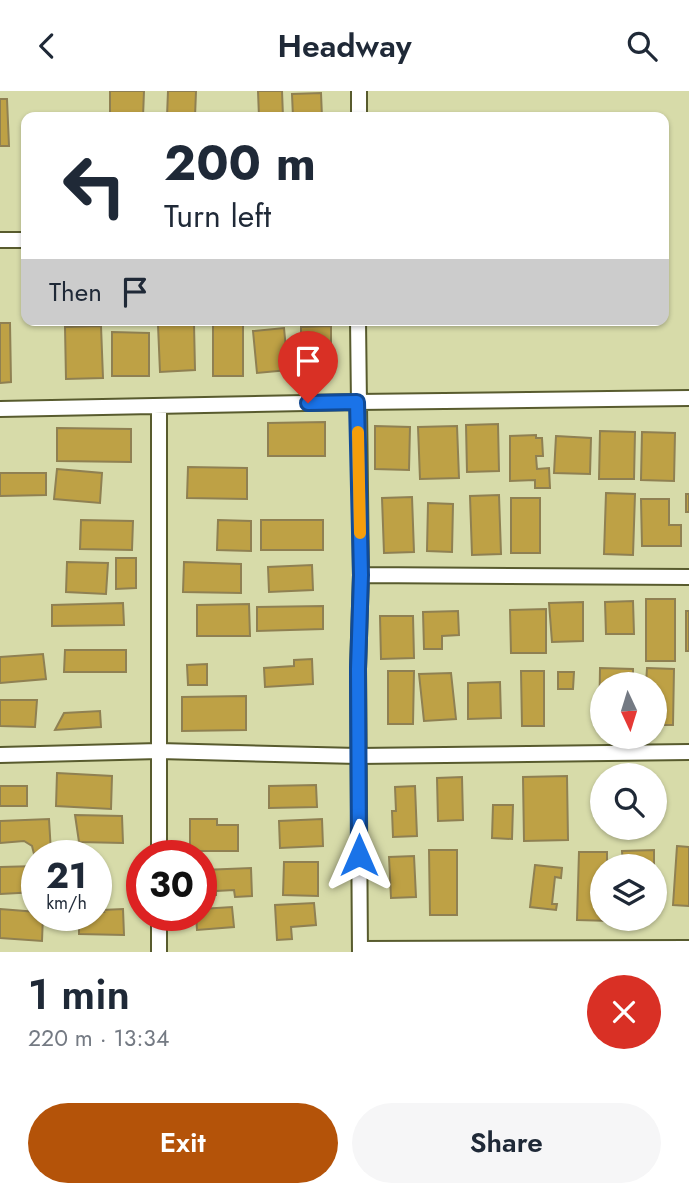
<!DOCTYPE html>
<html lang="en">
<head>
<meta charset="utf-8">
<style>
	:root { --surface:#fff; --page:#f6f6f7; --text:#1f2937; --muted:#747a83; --accent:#b45309 }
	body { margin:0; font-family:Jost,sans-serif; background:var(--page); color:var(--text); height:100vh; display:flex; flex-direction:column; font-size:26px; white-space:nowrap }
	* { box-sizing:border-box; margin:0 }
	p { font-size:23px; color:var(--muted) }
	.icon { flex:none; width:38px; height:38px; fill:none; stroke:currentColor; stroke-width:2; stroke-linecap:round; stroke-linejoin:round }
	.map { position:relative; height:861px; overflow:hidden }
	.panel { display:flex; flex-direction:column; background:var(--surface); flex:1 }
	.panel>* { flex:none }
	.hud { position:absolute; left:21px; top:21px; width:648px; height:214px; border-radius:14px; box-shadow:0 2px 5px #0004; background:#fff; color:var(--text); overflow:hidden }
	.needle { width:46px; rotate:176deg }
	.controls { position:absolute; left:590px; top:581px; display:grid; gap:14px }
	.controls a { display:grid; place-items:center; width:77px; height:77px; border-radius:50%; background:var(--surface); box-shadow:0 2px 5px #0004; font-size:35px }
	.speed { position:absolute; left:21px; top:749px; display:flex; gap:14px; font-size:35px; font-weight:700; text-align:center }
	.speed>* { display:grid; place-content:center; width:91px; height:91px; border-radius:50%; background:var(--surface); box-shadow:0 2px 5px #0004; line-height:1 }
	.speed small { font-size:18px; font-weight:400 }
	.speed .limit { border:10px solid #d22; background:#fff; color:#111 }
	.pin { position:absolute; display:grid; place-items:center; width:60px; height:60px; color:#fff; margin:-72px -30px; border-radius:50% 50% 50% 0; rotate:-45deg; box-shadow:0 0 7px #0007 }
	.pin .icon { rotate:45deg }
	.me { position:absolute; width:77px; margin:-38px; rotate:0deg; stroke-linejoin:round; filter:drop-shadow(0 0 5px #0008) }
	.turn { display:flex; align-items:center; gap:24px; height:147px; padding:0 28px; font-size:32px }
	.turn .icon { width:91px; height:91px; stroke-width:2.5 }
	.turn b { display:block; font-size:49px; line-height:60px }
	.then { display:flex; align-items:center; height:66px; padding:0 28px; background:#0003; gap:14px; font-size:26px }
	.round { display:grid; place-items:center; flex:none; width:74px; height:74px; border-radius:37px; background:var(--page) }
	.head { display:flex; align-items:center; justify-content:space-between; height:119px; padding:0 28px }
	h1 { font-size:42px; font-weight:600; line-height:52px }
	.primary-button { display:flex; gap:14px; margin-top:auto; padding:14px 28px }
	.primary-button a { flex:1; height:80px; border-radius:42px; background:var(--accent); color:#fff; font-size:28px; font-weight:600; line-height:80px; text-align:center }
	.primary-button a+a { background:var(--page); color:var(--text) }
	header { display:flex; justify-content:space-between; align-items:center; height:91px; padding:0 28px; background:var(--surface); font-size:32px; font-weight:600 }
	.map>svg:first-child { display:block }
	.building { fill:#bea145; stroke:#8f8052; stroke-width:2 }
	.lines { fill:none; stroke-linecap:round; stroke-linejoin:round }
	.minor-casing { stroke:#585b2e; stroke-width:18 }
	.minor { stroke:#fff; stroke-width:14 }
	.route-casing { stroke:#114b97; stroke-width:18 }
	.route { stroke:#1a73e8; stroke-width:12 }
	.slow { stroke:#f59e0b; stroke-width:12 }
</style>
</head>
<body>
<header><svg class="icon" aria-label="back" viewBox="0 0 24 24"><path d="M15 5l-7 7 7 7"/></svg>Headway<svg class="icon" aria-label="search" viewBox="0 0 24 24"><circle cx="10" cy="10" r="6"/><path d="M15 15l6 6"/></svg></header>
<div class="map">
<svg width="689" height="861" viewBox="0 0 689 861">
	<rect width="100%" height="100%" fill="#d7dba9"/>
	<path class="building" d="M110,0h34l-1,26h-33z
		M168,0h28l-1,26h-28z
		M258,0h24l1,26h-24z
		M321,2l1,24h-29l-1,-23z
		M0,8h7l2,47h-9z
		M25,84h1v38h-2z
		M213,230h30v55h-30z
		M0,232h10l1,59 -11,1z
		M194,233l1,46 -35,2 -2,-47z
		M101,235l2,52 -37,1 -1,-52z
		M331,235v45h-30v-44z
		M284,237l4,42 -31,3 -4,-42z
		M112,241l37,1v43h-37z
		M325,331v34h-57v-33z
		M498,333l1,47 -32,1 -1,-47z
		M375,335l35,1 -1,43 -34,-1z
		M457,335l2,52 -39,1 -2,-52z
		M57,337l74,1v33l-74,-1z
		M600,340l35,1 -1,47h-35z
		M642,341l33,1 -1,48 -33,-1z
		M536,344v3h6l1,18h-7l1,13 12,-1 1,20h-15v-8l-25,1v-45z
		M556,345l35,2 -1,36 -36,-1z
		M188,376l59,1v31l-60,-1z
		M57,378l45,4 -2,30 -46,-4z
		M0,382h46v22l-46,1z
		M606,402l29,1 -2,61 -29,-1z
		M686,403h3v18h-3z
		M499,404l2,59 -29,1 -2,-59z
		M412,406l2,55 -30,1 -2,-55z
		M511,407h29v55h-29z
		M641,408h28v26h12v21h-39z
		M428,412l25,1 -1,48 -25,-1z
		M81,429l52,1 -1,29 -52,-1z
		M218,429l33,1v30l-34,-1z
		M261,429h62v30h-62z
		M116,467h20v30l-20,1z
		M67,471l41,1 -2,31 -40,-2z
		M184,471l57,2v29l-58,-1z
		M312,474l1,25 -44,2 -1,-25z
		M646,508h29v62h-29z
		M633,510l1,33h-28l-1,-32z
		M583,511v39l-31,1 -3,-39z
		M123,512l1,22 -72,1v-21z
		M249,513l1,32h-53v-31z
		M323,515v23l-66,2v-24z
		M546,518v44h-35l-1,-43z
		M458,520l1,24 -17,1v13h-18l-1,-37z
		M686,520h3v40h-3z
		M380,525h33l1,42 -33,1z
		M65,559h61v22h-62z
		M43,563l3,25 -46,4v-26z
		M312,568l1,25 -48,3 -1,-19 30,-2v-6z
		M207,573v21h-19l-1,-20z
		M600,577l33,1v15h-31v47h-3z
		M647,577l27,1 -1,56h-19v-41h-8z
		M388,580h26l-1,53h-25z
		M521,580h23v55h-22z
		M558,581h16l-1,17h-15z
		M451,582l5,46 -32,2 -5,-47z
		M500,591l1,36 -33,1v-36z
		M246,605v34l-64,1v-34z
		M0,609h37l-2,27 -35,-1z
		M100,620l1,16 -46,3 9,-17z
		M57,682l55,3 -1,33 -55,-3z
		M567,685l1,64 -44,1 -1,-64z
		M462,686l1,43 -25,1 -1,-43z
		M316,694l1,22 -48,1v-22z
		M0,695h27v20h-27z
		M415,695l2,50 -24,1 -1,-26h4l-1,-24z
		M493,714h20l-1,34 -20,-1z
		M75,724l47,1 1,27 -44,-1z
		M49,728l2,33 -17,2 -2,-8 -8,-5 -24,2v-22z
		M190,728h27v6h21v26h-48z
		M322,728l1,27 -43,2 -1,-27z
		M677,755l12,1v59l-16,-1z
		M429,759h28v65h-27z
		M654,759v16h-31l-1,-15z
		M579,761h28v14h-5v53h10v2l-35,-1z
		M414,765l2,41 -25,1 -2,-41z
		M284,771h34v34l-35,-1z
		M535,774l27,3 -1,10 -6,-1 -3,27h5l-1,6 -26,-3z
		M37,775v26l-37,2v-27z
		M251,777l1,28 -17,1 -1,-7 -18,1v4h-12l-1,-25z
		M314,812l2,22 -25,2 1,12 -15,1 -2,-35z
		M232,816l2,20 -37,3 -1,-15h5v-6z
		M0,818l37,3v3h6l-1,26 -42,-3z
		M123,818l1,26 -45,-1v-19h17v-3h8l-1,-2z"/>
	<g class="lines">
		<g class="minor-casing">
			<path id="minor" d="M359,26v-26
				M0,149h26
				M358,229l3,255 -3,94 2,283
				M0,318l357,-7 332,-4
				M361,484l328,2
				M0,664l159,-4 199,5 331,-4
				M159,765v-450
				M360,858l329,-1
				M159,861v-37"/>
		</g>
		<use href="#minor" class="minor"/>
	</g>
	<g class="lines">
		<g class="route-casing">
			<path id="route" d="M308,312l49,-1 4,173 -3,94 1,186"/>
		</g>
		<use href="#route" class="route"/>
		<path class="slow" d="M358,341l2,101"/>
	</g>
</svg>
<div class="controls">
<a><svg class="needle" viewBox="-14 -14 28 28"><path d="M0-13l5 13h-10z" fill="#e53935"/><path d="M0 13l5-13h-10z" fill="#747a83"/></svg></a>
<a><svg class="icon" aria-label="search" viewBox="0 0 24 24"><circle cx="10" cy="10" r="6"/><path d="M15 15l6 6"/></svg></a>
<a><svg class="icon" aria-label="layers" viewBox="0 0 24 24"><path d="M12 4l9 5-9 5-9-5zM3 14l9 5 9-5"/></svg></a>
</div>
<div class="speed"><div>21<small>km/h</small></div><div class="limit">30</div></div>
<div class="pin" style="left:308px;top:312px;background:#d93025"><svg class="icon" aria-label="arrive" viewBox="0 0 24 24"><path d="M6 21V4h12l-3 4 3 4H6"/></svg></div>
<svg class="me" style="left:359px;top:764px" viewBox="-20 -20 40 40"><path d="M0-17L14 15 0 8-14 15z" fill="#1a73e8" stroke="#fff" stroke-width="4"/></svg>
<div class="hud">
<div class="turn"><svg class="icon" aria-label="left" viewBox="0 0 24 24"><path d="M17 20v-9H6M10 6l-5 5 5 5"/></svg><div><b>200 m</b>Turn left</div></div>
<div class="then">Then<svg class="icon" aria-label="arrive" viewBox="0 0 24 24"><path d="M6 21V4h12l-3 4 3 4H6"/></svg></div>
</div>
</div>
<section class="panel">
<div class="head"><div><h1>1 min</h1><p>220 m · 13:34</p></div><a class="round" style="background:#d93025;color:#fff"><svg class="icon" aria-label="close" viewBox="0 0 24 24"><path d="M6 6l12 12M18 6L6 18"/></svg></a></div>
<div class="primary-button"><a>Exit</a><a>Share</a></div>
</section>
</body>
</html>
